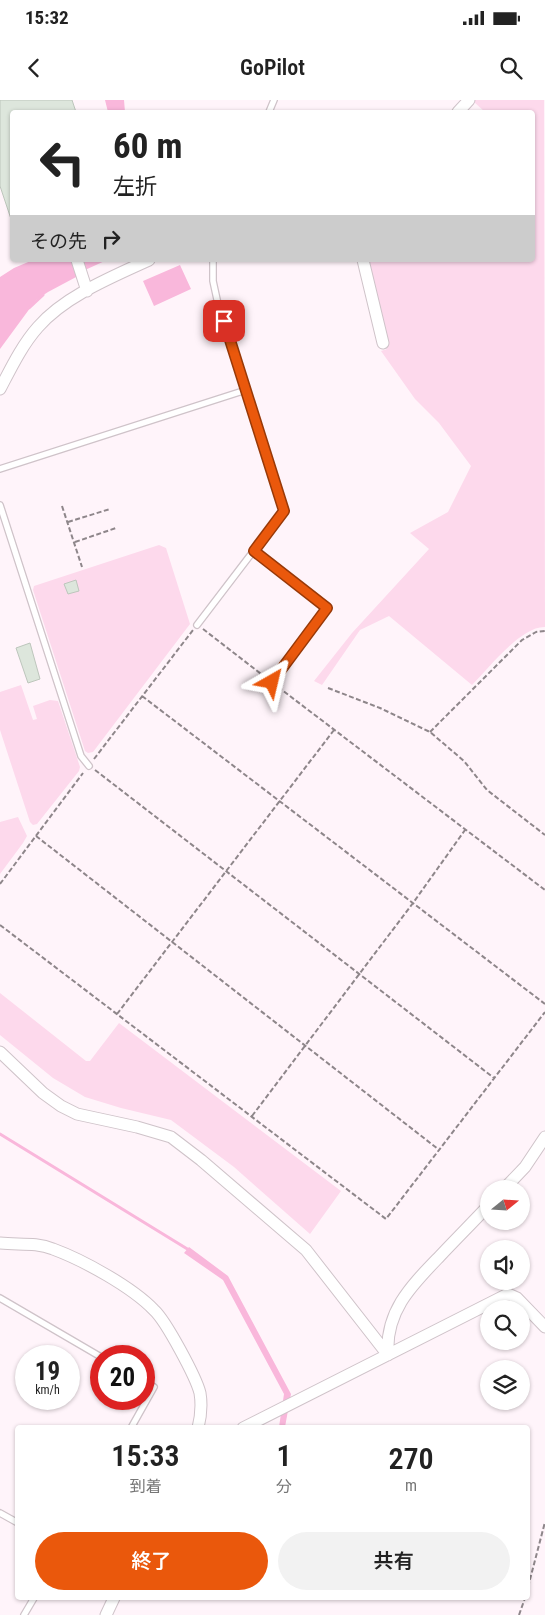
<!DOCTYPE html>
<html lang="ja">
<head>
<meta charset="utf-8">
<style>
	:root { --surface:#fff; --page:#f2f2f2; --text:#222; --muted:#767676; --accent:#ea580c }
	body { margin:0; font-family:"Roboto Condensed","Noto Sans JP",sans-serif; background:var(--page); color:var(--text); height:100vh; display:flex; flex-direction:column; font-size:19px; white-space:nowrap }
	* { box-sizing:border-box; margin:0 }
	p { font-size:16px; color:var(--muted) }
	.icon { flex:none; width:28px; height:28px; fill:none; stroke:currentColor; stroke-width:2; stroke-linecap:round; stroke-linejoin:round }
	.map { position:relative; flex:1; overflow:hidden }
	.sheet { position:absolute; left:15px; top:1325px; width:515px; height:175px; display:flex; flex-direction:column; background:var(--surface); border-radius:5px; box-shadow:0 1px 4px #0004 }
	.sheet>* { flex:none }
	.hud { position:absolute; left:10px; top:10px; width:525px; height:152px; border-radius:5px; box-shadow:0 1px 4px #0004; background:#fff; color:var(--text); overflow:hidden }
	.needle { width:32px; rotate:72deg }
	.controls { position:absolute; left:480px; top:1080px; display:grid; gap:10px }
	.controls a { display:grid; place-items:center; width:50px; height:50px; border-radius:50%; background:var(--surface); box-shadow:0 1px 4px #0004; font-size:25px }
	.speed { position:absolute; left:15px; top:1245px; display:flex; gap:10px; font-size:25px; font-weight:700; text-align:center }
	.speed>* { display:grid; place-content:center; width:65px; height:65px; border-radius:50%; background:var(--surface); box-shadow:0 1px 4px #0004; line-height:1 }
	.speed small { font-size:12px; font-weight:400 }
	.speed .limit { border:8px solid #d22; background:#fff; color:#111 }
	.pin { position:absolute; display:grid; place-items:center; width:42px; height:42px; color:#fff; margin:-21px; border-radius:10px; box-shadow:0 2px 8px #0006 }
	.me { position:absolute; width:55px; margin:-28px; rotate:37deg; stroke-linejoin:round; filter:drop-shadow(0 0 4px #0008) }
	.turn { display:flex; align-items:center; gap:18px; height:105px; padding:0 20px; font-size:22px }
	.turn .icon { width:65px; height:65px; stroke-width:2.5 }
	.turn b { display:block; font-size:35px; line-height:42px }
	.then { display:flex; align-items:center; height:48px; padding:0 20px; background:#0003; gap:10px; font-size:19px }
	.eta { display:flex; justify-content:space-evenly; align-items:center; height:85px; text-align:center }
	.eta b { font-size:30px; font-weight:600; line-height:35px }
	.cta { display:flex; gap:10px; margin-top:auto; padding:10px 20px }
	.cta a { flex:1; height:58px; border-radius:30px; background:var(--accent); color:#fff; font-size:20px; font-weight:600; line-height:58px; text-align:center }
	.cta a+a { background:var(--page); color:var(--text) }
	.status { display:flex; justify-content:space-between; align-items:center; height:35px; padding:0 25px; background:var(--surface); direction:ltr }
	.status svg { height:14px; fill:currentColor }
	header { display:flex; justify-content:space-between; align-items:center; height:65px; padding:0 20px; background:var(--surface); font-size:22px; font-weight:600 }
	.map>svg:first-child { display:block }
	.green { fill:#fdd9ec }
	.water { fill:#f9b7db }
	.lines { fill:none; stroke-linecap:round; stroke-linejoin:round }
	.stream { stroke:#f9b7db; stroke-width:3 }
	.building { fill:#dde6dc; stroke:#bdc6bc }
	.service-casing { stroke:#cfc3c9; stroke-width:8 }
	.minor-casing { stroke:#cfc3c9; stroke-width:13 }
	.path { stroke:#8e868a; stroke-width:2; stroke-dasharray:5 2.5; stroke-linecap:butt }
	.service { stroke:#fff; stroke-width:5.5 }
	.minor { stroke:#fff; stroke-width:11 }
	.route-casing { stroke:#983908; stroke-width:12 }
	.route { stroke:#ea580c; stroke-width:9 }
</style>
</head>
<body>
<div class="status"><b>15:32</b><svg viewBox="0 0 49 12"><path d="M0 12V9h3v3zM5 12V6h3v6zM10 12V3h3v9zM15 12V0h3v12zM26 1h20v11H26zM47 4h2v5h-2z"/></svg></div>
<header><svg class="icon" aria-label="back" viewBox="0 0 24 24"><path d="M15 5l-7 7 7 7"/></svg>GoPilot<svg class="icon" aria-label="search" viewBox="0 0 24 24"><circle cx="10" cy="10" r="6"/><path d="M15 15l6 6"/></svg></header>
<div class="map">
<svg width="545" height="1515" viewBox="0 0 545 1515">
	<rect width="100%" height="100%" fill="#fff4fa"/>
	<path class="green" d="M475,0h69l1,527c-24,-1 -57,42 -73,58l-83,-69 -29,14 -38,55 -8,-4 38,-48 77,-84 -19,-16 38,-21 23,-46 -32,-43 -24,-24 -34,-48 6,-2 -20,-89h165v-148h-47l-11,-10z
		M159,445l7,3 24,76 -97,128 -5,1 -3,-2 -52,-161 1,-4z
		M21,585l12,35 4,-1 -4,-13 17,-6 8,1 22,66 -1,4 -42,53 -4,1 -3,-3 -30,-92v-38z
		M18,717l9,19 -4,7 -23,31v-52z
		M0,893l86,68h4l29,-38 222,168 -31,43 -76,-67 -63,-47 -50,-12 -36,-11 -32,-19 -53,-43z"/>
	<path class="water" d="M105,0h19l1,12h-17z
		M33,160h74l-22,10 -7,6 -30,16 -12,8 -36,49v-72l14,-9z
		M180,165l11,24 -37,17 -11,-25z
		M189,1147l39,29 63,118 -6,33h-6l5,-33 -61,-114 -39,-27z"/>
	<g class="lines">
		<path class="stream" d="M29,208l14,-13
			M0,1034l189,116"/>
	</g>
	<path class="building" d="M0,0h72l4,12h-64v106l-1,1 -11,-33z
		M76,480l3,11 -11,3 -4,-10z
		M30,543l10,36 -12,4 -12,-35z"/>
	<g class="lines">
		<g class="service-casing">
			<path id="service" d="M269,12l5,-12
				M0,369l246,-79
				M0,405l81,251 8,10
				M254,451l73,57 -55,74
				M197,525l87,-114 -66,-207 -5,-23v-21
				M0,1198l101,59
				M131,1328l23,-41 -10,-6
				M0,1413l18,10
				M24,1515l10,-17"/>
		</g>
		<g class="minor-casing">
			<path id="minor" d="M458,12l11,-12
				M77,160l10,31
				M363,160l20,83
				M0,289c11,-21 22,-44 38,-62 27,-31 74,-50 111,-67
				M0,952l43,41 18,13 16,8 60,13 34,10 30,23 105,90 82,105
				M504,1089l21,-22 20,-30
				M0,1143c18,2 36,-1 53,6 30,11 79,38 101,61 12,11 42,67 46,83 2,12 1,23 -2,35
				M388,1255c-3,-44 24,-70 52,-99 16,-17 33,-34 49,-51
				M243,1328l265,-134 9,4 28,29
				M106,1515l8,-17"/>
		</g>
		<path class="path" d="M62,406l20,61
			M68,422l42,-13
			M75,442l41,-14
			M203,529l62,48
			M278,587l267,203
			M328,588l52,20 50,24 34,29 23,29 58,45
			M142,596l403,308
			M430,632l92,-92 14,-8 9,-1
			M94,659l99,-129
			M95,670l399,308
			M36,736l402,313
			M0,784l83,-111
			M0,825l386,294 159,-207
			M117,914l217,-284
			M252,1016l161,-213 52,-73
			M528,1487l17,-65
			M519,1515l6,-17"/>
		<use href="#service" class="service"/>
		<use href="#minor" class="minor"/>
	</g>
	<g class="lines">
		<g class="route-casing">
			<path id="route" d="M224,221l60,190 -30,40 73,57 -55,74"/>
		</g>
		<use href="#route" class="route"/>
	</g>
</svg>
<div class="controls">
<a><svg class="needle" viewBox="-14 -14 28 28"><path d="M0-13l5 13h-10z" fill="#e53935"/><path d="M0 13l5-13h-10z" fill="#767676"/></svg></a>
<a><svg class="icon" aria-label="sound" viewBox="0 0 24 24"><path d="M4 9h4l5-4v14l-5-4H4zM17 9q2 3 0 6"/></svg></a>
<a><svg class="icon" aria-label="search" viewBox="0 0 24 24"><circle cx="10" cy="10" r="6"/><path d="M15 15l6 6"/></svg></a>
<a><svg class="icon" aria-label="layers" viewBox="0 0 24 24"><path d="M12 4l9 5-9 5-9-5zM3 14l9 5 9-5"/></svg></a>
</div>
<div class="speed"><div>19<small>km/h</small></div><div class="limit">20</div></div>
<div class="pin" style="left:224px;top:221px;background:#d93025"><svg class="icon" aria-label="arrive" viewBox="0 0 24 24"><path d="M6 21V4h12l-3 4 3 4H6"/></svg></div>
<svg class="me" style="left:272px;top:582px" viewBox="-20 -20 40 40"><path d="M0-17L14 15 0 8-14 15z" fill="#ea580c" stroke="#fff" stroke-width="4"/></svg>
<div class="hud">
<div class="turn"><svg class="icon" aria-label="left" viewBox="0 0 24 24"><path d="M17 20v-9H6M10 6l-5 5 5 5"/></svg><div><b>60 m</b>左折</div></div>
<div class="then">その先<svg class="icon" aria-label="right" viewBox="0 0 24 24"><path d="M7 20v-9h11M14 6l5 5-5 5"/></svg></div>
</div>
<section class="sheet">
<div class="eta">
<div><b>15:33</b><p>到着</p></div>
<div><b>1</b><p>分</p></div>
<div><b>270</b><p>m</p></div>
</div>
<div class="cta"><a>終了</a><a>共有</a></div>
</section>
</div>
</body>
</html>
